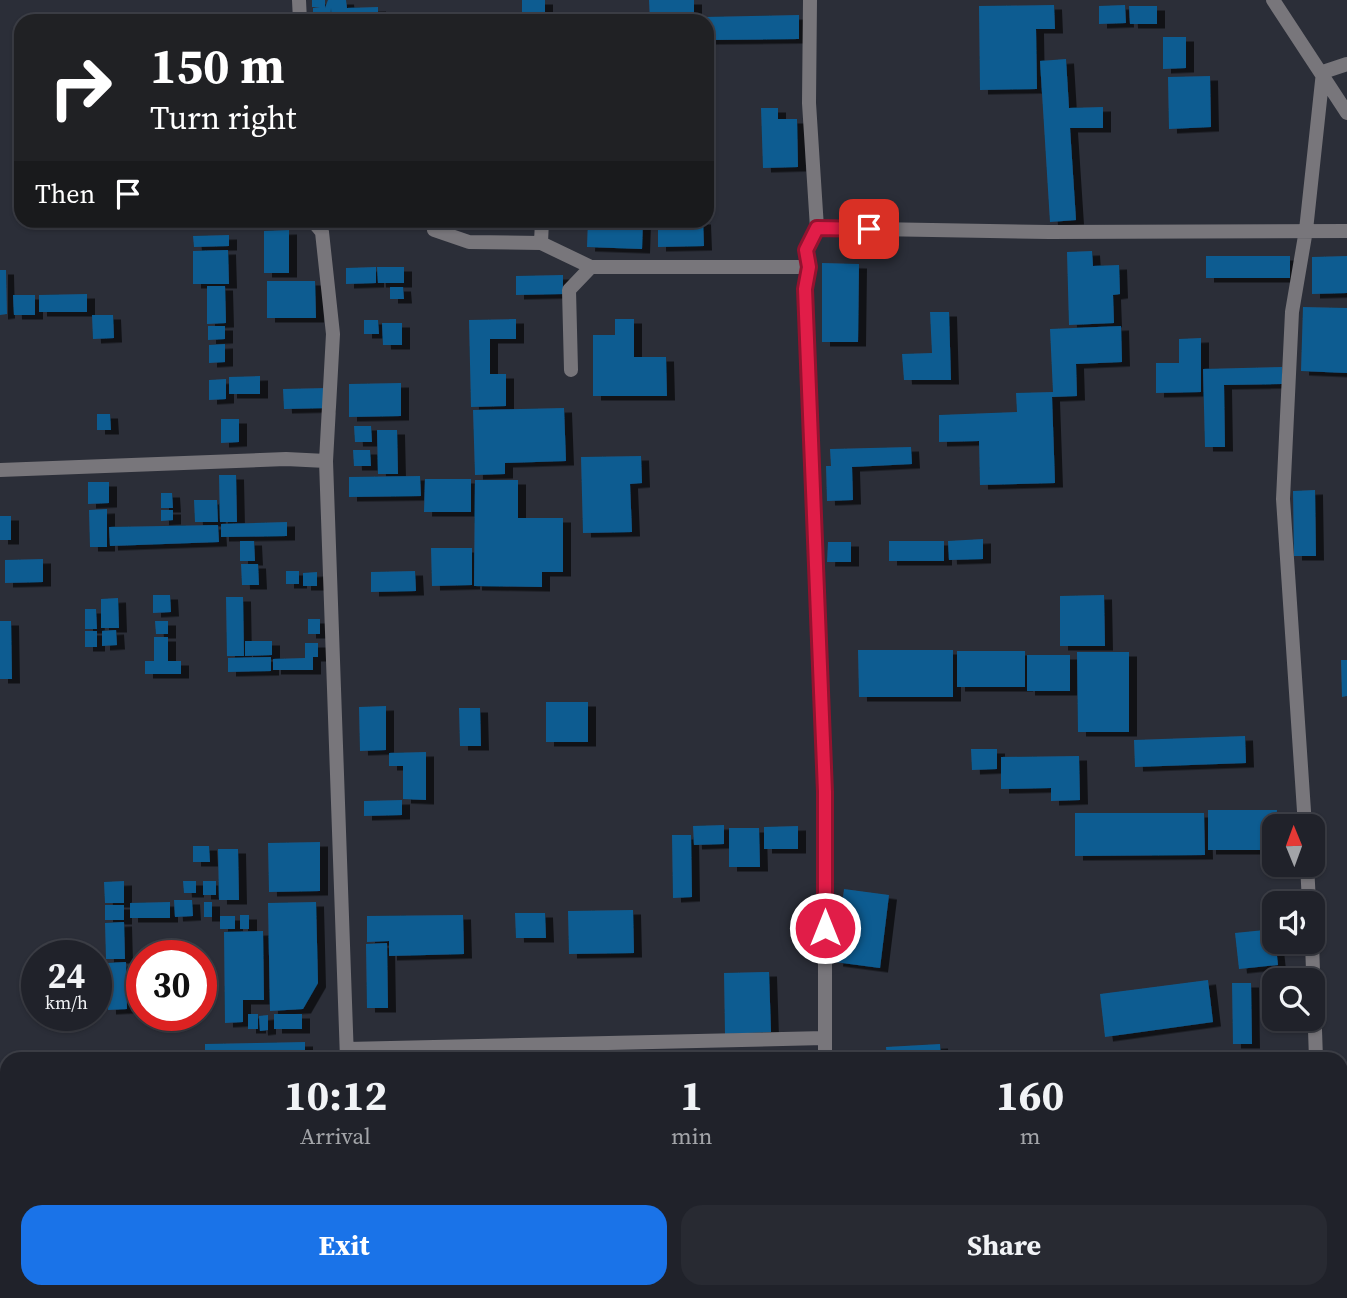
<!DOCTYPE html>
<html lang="en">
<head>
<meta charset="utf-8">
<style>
	:root { --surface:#20222a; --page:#282a32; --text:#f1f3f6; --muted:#a2a4a8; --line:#3d3f47; --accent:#1a73e8 }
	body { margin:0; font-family:"Source Serif 4",serif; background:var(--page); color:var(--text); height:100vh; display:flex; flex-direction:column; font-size:26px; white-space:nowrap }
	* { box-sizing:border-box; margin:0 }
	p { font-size:23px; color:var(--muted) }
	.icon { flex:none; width:38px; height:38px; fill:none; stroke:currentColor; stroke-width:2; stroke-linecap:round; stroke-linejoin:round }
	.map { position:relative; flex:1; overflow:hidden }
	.drawer { position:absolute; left:0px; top:1052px; width:1348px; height:247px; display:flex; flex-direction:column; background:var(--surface); border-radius:21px 21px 0 0; box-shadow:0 2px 5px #0004,0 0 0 2px var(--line) }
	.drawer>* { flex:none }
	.top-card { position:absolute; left:14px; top:14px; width:700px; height:214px; border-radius:21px; box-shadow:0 2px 5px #0004,0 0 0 2px var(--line); background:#202124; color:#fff; overflow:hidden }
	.needle { width:46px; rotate:359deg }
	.tools { position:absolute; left:1262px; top:814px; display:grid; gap:14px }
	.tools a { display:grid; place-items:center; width:63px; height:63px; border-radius:14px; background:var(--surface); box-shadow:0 2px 5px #0004,0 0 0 2px var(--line); font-size:35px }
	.speed { position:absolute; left:21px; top:940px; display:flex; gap:14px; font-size:35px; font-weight:700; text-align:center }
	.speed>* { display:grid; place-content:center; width:91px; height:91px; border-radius:50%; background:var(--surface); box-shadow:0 2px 5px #0004,0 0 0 2px var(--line); line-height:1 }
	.speed small { font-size:18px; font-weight:400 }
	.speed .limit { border:10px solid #d22; background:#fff; color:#111 }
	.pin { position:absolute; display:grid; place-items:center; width:60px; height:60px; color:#fff; margin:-30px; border-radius:14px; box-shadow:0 4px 10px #0006 }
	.me { position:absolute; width:77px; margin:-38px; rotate:0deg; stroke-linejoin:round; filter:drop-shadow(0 0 5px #0008) }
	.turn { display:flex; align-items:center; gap:24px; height:147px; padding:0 21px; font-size:32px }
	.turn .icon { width:91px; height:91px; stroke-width:2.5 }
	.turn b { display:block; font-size:49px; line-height:60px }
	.then { display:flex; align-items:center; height:66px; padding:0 21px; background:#0003; gap:14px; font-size:26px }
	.eta { display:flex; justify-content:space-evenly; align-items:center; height:119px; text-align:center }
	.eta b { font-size:42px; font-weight:700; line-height:49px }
	.action { display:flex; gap:14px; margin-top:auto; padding:14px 21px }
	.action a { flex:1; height:80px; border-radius:21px; background:var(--accent); color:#fff; font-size:28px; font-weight:700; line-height:80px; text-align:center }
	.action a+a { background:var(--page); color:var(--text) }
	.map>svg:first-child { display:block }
	.building { fill:#115c91; filter:url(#shadow) }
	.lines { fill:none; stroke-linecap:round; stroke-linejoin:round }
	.minor { stroke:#78767b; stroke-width:14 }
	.route-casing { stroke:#92132f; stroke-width:18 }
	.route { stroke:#e11d48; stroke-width:12 }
</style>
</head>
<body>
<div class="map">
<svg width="1347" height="1298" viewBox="0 0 1347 1298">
	<defs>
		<filter id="shadow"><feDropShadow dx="8" dy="4.5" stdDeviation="0" flood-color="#0009"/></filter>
	</defs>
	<rect width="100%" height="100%" fill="#2b2e38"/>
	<path class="building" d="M312,0h13v8l3,-8h18l1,8 31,-1v14h-46l-1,-13 -1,13h-17v-13l7,-1h-8z
		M522,0h23v21h-23z
		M649,0h45v19l-44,1z
		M1054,5l1,24h-19l1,60 -57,1 -1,-84z
		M1125,5l1,18 -27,1v-18z
		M1129,6h28v18h-27z
		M799,15v24l-92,1 -3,-23z
		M1163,37h23v31l-23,1z
		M1066,59l3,49 34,-1v21h-33l6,92 -26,2 -10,-161z
		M1210,76l1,51 -42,2 -1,-52z
		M761,108h17v11h19l1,48 -35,1z
		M588,220h55l-1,29 -55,-2z
		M658,220h45l1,26 -46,1z
		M289,230v43h-25v-42z
		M229,235v11l-35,1 -1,-11z
		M228,250l1,34h-36v-33z
		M1092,251l1,15 26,-1 1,29 -7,1 1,28 -45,2 -2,-73z
		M1206,256h84v22h-84z
		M1347,256v37l-35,1v-37z
		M822,263l37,1 -1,78h-36z
		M376,267v16l-30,1v-16z
		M377,267h27v16h-26z
		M0,270h6l1,44 -7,1z
		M563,275v19l-47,1v-19z
		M267,281h48l1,37h-49z
		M207,286h18l1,37 -19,1z
		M390,287h13l1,12h-14z
		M87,294v18h-48v-17z
		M13,295h22v20h-21z
		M1303,307l44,1v65l-46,-2z
		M930,312h19l2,68h-47l-2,-26 30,-1z
		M92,315h21l1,23 -21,1z
		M516,319v20h-26v35h16v32l-35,1 -2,-87z
		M615,319h19v38h32l1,39h-74v-61h22z
		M364,320h14l1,14h-15z
		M382,323h20v22h-19z
		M208,326h17v13l-17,1z
		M1121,326l1,36 -46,2 1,32 -25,1 3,86 -75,2 -1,-44 -40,1v-27l78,-3 -1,-19 37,-1 -3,-63z
		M1201,338v54l-45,1v-30h23v-24z
		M225,344v18l-16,1v-18z
		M1282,367v17l-58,1 1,62h-20l-2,-78z
		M260,376v18h-31v-17z
		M226,379v20l-17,1v-20z
		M401,383v33l-52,1v-33z
		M327,388l1,20 -44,1 -1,-20z
		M564,408l2,53 -61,2v11l-30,1 -2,-65z
		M97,414h13l1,16h-14z
		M221,419h18v23l-18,1z
		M354,426h17l1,16h-17z
		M377,430h20l1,44h-20z
		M911,447l1,17 -60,3 1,33 -26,1 -1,-35h5l-1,-17z
		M353,450h17l1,16h-17z
		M641,456l1,27 -12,1 2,48 -49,1 -2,-76z
		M219,475h17l1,47h-17z
		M420,476l1,20 -72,1v-20z
		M425,479h46v33h-47z
		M475,480h43v38h45v54h-21v15l-68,-1z
		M88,482h21v21l-21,1z
		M1315,490l1,66h-22l-1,-65z
		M161,493h11l1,15h-12z
		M194,500h23l1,22h-23z
		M107,509v38h-17l-1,-37z
		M161,510h12v10l-12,1z
		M0,516h11v24h-11z
		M287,522v14l-66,1v-13z
		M218,525l1,17 -109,4 -1,-19z
		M983,539v20l-34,1 -1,-19z
		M240,541h14l1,20h-15z
		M889,541h55v20h-55z
		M828,542h23v20h-24z
		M431,548h41v37l-40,1z
		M43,559v23l-38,1v-23z
		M241,564h17l1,21h-17z
		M286,571h13v13h-13z
		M415,571l1,20 -45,1v-20z
		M317,572v14h-14v-13z
		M153,595h17l1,17 -18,1z
		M1104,595l1,51h-45v-50z
		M226,597h17l1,59h-17z
		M118,598l1,30h-18v-29z
		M85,609h11l1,20h-12z
		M308,619h12v15h-12z
		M0,621h11l1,58h-12z
		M155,621h13v13h-12z
		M116,630l1,15 -15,1v-15z
		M85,631h12v16h-12z
		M154,637h14v24h13v13h-36v-13h9z
		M245,641h27v14l-27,1z
		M305,643h13v14h-5v13h-40v-11l32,-1z
		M858,650h95v47h-94z
		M957,651h68v36h-68z
		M1077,652h52v80h-51z
		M1027,655h43v36h-43z
		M271,657v14l-43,1v-14z
		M1341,660h6v36l-5,1z
		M546,702h42v40h-42z
		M386,706v44l-26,1 -1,-44z
		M459,708h21l1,38h-21z
		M1245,736l1,27 -111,4 -1,-27z
		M971,749h26v20l-25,1z
		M426,752v48l-23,-1v-33h-14v-13z
		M1079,756l1,44 -29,1v-13l-50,1v-32z
		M402,800v15l-38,1v-15z
		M1208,810h69l-3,40h-66z
		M1075,813h129l1,42 -130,1z
		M724,825v19l-30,1 -1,-19z
		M798,826v23h-34v-22z
		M729,828h30l1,39h-31z
		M672,835h19l1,62 -19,1z
		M320,842v49l-51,1 -1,-49z
		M193,846h16l1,16h-17z
		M218,849h20l1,51h-20z
		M124,881v22h-19l-1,-21z
		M183,881h13v12h-12z
		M203,881h13v14h-13z
		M844,889l45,6 -9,73 -45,-6z
		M174,900h18l1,16 -18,1z
		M170,902v16h-40v-15z
		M204,902h8v15h-8z
		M316,902l2,81 -15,26 -33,2 -2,-108z
		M105,905h19v15h-19z
		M633,910l1,43 -65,1 -1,-43z
		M515,913h30l1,25h-30z
		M240,915h9v14h-9z
		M463,915l1,39 -75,2v-15l-22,1v-26z
		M220,916h15v13h-15z
		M124,922l1,37h-19l-1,-36z
		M1274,929l4,36 -39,4 -4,-36z
		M263,931l1,69h-21v22l-18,1 -1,-91z
		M387,943l1,65h-21l-1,-64z
		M126,962l1,47 -19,1 -1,-47z
		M769,972l2,60 -46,2 -1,-61z
		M1208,980l5,42 -108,15 -5,-43z
		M1232,983h19l1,61h-19z
		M248,1014h10v15h-10z
		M274,1014h28v15h-28z
		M268,1015v15l-8,1 -1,-15z
		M305,1042v17h-100v-15z
		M940,1044l1,15h-54l-1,-12z
		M1340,1269h7v29h-9z
		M650,1292h126v6h-126z"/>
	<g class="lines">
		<path class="minor" d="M299,0l1,21
			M810,0l-1,103 8,125 232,4 298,-1
			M1273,0l74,113
			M312,220l10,12 11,102 -7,127 21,598
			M542,220l-1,23 50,24h218
			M817,228l-12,22 4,17 -4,22 20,503v267
			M434,230l35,12 72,1
			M571,370l-2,-80 22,-23
			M0,470l286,-11 40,2
			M1305,826l-22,-327 9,-187 14,-82 17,-158 24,-8
			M1307,864l2,39
			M1312,942l4,117
			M347,1049l477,-11
			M349,1292v6
			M831,1292l1,6
			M1326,1292v6"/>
	</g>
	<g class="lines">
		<g class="route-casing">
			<path id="route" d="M825,928v-136l-20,-503 4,-22 -3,-17 11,-22 52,1"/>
		</g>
		<use href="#route" class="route"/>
	</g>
</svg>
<div class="tools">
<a><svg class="needle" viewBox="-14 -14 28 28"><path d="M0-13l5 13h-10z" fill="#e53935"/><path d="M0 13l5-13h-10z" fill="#a2a4a8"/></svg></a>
<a><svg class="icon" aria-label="sound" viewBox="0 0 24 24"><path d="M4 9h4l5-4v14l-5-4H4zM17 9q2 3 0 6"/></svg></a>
<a><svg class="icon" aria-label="search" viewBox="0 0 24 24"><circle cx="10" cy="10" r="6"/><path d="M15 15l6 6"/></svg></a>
</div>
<div class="speed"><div>24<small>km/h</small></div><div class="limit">30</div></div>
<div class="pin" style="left:869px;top:229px;background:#d93025"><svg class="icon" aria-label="arrive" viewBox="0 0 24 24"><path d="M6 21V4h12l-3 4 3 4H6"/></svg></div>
<svg class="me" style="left:825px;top:928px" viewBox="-20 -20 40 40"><circle r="17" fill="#e11d48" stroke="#fff" stroke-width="3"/><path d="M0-11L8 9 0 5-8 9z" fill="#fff"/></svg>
<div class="top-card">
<div class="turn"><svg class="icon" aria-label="right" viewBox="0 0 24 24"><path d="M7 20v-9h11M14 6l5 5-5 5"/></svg><div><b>150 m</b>Turn right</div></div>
<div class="then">Then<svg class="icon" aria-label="arrive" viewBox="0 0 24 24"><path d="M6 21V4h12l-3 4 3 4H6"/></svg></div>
</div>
<section class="drawer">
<div class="eta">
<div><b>10:12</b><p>Arrival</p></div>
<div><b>1</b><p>min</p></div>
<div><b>160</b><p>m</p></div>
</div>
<div class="action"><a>Exit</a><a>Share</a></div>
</section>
</div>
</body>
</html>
